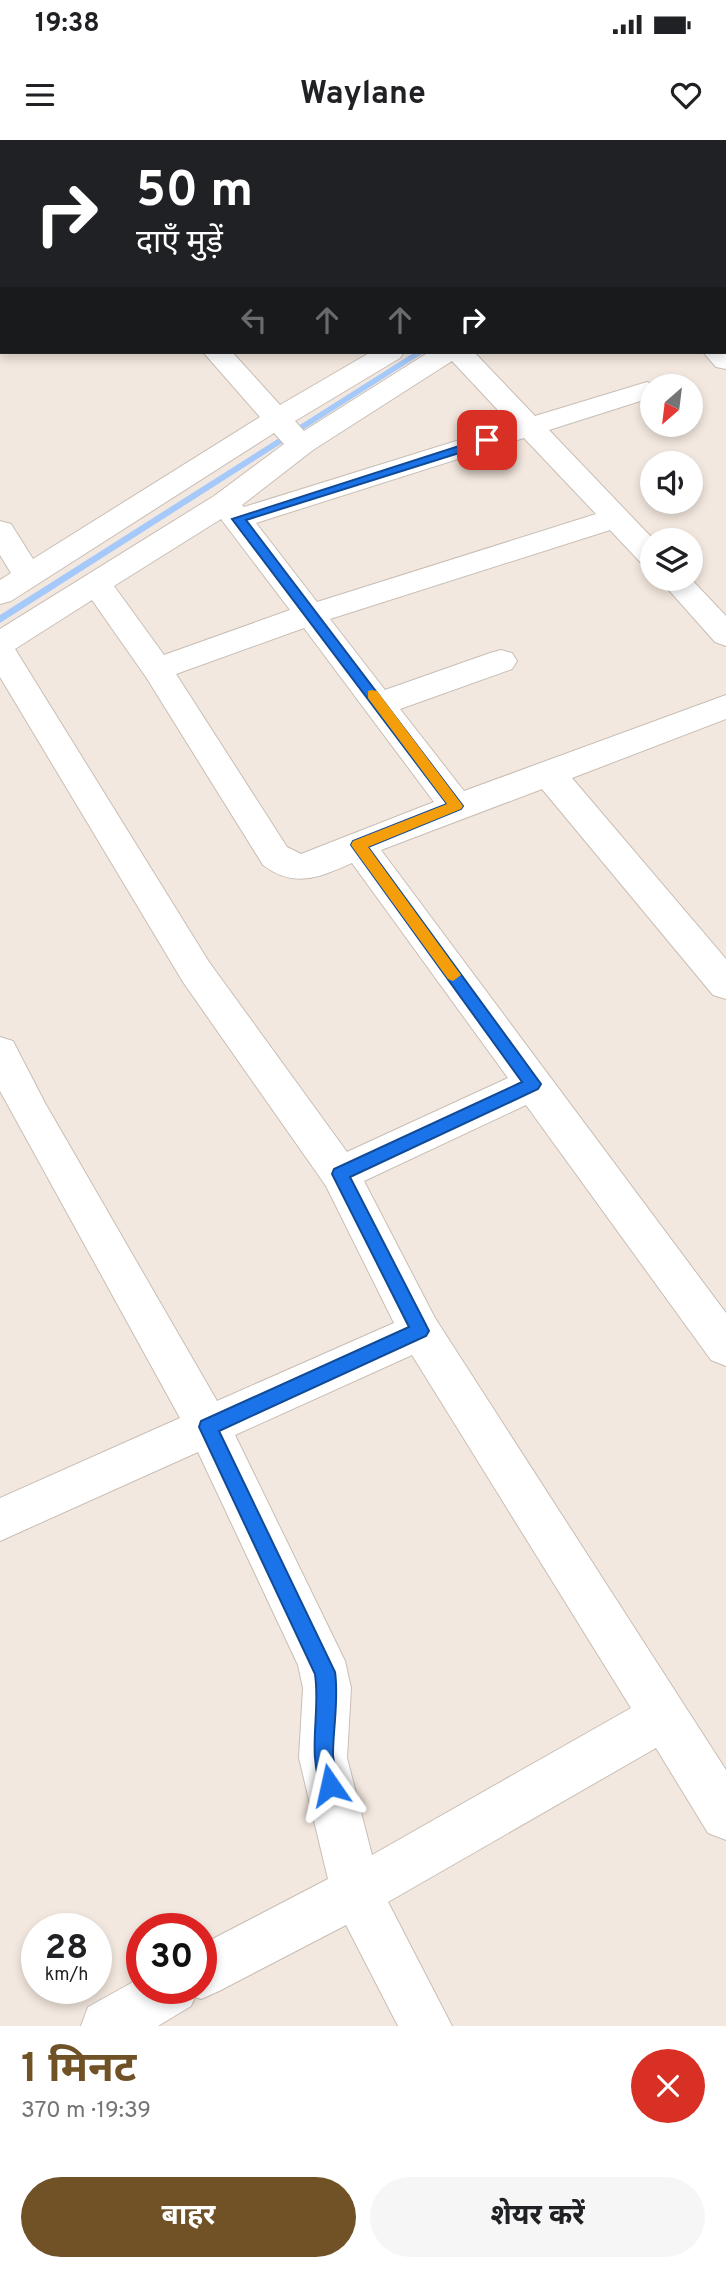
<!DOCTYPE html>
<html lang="hi">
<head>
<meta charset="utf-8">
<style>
	:root { --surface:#fff; --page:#f6f6f6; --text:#202124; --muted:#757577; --accent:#705226 }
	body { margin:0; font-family:Overpass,"Noto Sans Devanagari",sans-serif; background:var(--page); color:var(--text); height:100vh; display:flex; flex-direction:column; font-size:26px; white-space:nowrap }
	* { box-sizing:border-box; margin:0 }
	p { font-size:23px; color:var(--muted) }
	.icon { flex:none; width:38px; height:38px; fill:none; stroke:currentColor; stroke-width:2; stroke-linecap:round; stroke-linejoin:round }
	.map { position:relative; height:1886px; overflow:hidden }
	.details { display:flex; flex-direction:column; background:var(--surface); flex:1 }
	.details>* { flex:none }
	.hud { position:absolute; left:0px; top:0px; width:726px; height:214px; box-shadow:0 4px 10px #0003; background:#202124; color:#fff; overflow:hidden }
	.needle { width:46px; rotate:208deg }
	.controls { position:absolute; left:640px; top:234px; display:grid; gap:14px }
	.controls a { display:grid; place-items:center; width:63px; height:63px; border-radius:50%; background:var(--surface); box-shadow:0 4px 10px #0003; font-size:35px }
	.speed { position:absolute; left:21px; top:1773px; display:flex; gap:14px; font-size:35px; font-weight:700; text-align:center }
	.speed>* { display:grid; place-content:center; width:91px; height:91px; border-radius:50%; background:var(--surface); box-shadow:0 4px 10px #0003; line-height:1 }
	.speed small { font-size:18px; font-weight:400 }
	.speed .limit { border:10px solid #d22; background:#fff; color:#111 }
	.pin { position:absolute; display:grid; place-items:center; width:60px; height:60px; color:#fff; margin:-30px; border-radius:14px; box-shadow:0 4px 10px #0006 }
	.me { position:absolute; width:77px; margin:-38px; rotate:349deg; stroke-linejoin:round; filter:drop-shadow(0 0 5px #0008) }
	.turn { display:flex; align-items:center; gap:24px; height:147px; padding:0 21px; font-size:32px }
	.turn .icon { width:91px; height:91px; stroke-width:2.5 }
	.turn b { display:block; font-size:49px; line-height:60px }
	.lanes { display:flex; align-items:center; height:66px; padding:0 21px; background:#0003; justify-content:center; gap:35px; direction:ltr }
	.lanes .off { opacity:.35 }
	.round { display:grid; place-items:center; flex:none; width:74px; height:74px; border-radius:37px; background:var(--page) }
	.headline { display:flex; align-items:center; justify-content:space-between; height:119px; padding:0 21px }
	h1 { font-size:42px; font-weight:700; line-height:52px; color:var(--accent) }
	.cta { display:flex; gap:14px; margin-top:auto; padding:14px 21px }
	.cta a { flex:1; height:80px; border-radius:42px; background:var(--accent); color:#fff; font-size:28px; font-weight:700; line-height:80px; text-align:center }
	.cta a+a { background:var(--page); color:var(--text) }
	.status { display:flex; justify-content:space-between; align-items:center; height:49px; padding:0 35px; background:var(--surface); direction:ltr }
	.status svg { height:19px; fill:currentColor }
	header { display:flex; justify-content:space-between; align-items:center; height:91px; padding:0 21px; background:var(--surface); font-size:32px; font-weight:700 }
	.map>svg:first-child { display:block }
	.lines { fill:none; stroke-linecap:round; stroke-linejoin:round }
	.stream { fill:#a4c9fa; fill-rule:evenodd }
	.minor-casing { stroke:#c8beb5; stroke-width:2 }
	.minor { fill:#fff; fill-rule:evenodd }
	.route { fill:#1a73e8; stroke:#114b97; stroke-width:2 }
	.slow { fill:#f59e0b }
</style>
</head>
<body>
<div class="status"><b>19:38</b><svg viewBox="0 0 49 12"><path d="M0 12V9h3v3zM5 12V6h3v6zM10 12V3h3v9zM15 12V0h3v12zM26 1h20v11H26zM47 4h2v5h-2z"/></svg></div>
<header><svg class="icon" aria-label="menu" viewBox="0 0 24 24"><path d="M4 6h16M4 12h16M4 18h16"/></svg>Waylane<svg class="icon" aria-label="heart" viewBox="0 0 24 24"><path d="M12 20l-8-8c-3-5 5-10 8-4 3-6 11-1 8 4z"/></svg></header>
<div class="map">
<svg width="726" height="1886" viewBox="0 0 726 1886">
	<rect width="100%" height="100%" fill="#f3e8df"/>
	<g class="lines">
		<path class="stream" d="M724,12h2l-2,5z
			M415,212h10l-425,271v-8z"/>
		<g class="minor-casing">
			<path id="minor" d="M20,0h25l1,2h-25z
				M168,0h25l1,2h-25z
				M702,0h24l-2,5v-3h-23z
				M724,46h2v16l-2,-1z
				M2,81v16l-2,1v-16z
				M726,105v16l-2,1v-16z
				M724,206h2v23l-10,-2 -13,-15h21z
				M203,212h29l48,53 91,-53h33l-4,6 -105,63 9,10 125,-79h45l61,64 112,-34 12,5h-6v10l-104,33 106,111h-2v26l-11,-3 -32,-34 -280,89 55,71 105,-37 11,-3 11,3 5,8 -5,8 -112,40 64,82 262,-96v24l-154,59 154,181v40l-13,-4 -171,-206 -161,61 345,463v53l-15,-6 -185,-255 -162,76 71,137 291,452v70l-18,-7 -52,-85 -268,154 64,124h-54l-52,-101 -127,66 -18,8 -6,-2 -4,9 -33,20h-77l7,-19 54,-30v11h59v-43l127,-66 -29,-121 4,-70 -5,-23 -100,-213 -198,89v-43l180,-80 -180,-327v-54l13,4 32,62 172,298 177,-78 -68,-137 -143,-204 -183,-305v-48l214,-133 70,-52 -10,-11 -263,168 -11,3v-24l11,-7 -11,-18v-34l11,3 22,35 227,-142zM452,221l59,63 -267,83 -2,-2 71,-55zM524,298l72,76 -279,88 -61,-79zM221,379l69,91 -126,45 -50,-69zM92,460l54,77 117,188c31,24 57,12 89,-2l156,215 -161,74 -138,-190 -194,-313zM304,488l130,174 -133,52 -14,-7 -111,-173zM412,1215l219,353 -259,147 -25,-97 4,-70 -6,-27 -110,-226z
				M659,439h32l35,37v30l-11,-4z"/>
		</g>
		<use href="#minor" class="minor"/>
	</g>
	<path class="route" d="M487,297l4,1v5l-245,77 217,286 -2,3 -93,38 173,237 -3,5 -188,88 76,148 3,6 -3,5 -207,95 116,241c4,28 -2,55 -2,83 1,13 9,24 4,37l-7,3 -7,-3c-17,-39 -2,-78 -8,-118l-116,-247 2,-6 208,-94 -77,-153 2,-5 188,-87 -171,-237 2,-4 94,-37 -215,-285z"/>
	<path class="slow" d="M372,550l5,1 86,115 -2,3 -93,38 90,124 3,4 -8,6 -5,-2 -97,-134 2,-4 94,-37 -79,-106v-7z"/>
</svg>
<div class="controls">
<a><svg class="needle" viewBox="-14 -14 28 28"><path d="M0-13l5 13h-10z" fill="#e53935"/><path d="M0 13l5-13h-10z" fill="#757577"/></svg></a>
<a><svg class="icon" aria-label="sound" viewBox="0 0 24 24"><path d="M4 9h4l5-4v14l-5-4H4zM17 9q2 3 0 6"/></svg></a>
<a><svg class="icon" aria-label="layers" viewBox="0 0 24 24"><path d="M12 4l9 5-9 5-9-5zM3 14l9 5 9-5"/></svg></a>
</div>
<div class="speed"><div>28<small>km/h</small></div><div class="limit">30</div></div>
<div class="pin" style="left:487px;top:300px;background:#d93025"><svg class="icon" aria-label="arrive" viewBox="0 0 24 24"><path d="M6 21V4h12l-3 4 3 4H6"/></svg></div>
<svg class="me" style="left:330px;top:1645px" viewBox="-20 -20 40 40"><path d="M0-17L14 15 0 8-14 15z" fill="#1a73e8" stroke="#fff" stroke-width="4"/></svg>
<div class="hud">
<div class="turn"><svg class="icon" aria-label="right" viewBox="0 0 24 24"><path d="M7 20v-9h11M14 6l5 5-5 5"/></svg><div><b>50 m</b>दाएँ मुड़ें</div></div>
<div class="lanes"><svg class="icon off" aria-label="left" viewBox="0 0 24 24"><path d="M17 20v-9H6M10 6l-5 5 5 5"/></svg><svg class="icon off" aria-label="ahead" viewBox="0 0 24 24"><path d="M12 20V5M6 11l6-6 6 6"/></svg><svg class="icon off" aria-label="ahead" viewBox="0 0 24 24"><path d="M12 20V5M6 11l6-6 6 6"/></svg><svg class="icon" aria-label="right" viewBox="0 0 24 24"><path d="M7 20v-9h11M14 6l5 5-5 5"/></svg></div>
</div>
</div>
<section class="details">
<div class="headline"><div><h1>1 मिनट</h1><p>370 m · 19:39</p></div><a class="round" style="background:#d93025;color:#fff"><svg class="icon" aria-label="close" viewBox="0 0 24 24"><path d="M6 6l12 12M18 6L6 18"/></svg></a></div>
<div class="cta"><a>बाहर</a><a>शेयर करें</a></div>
</section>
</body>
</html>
